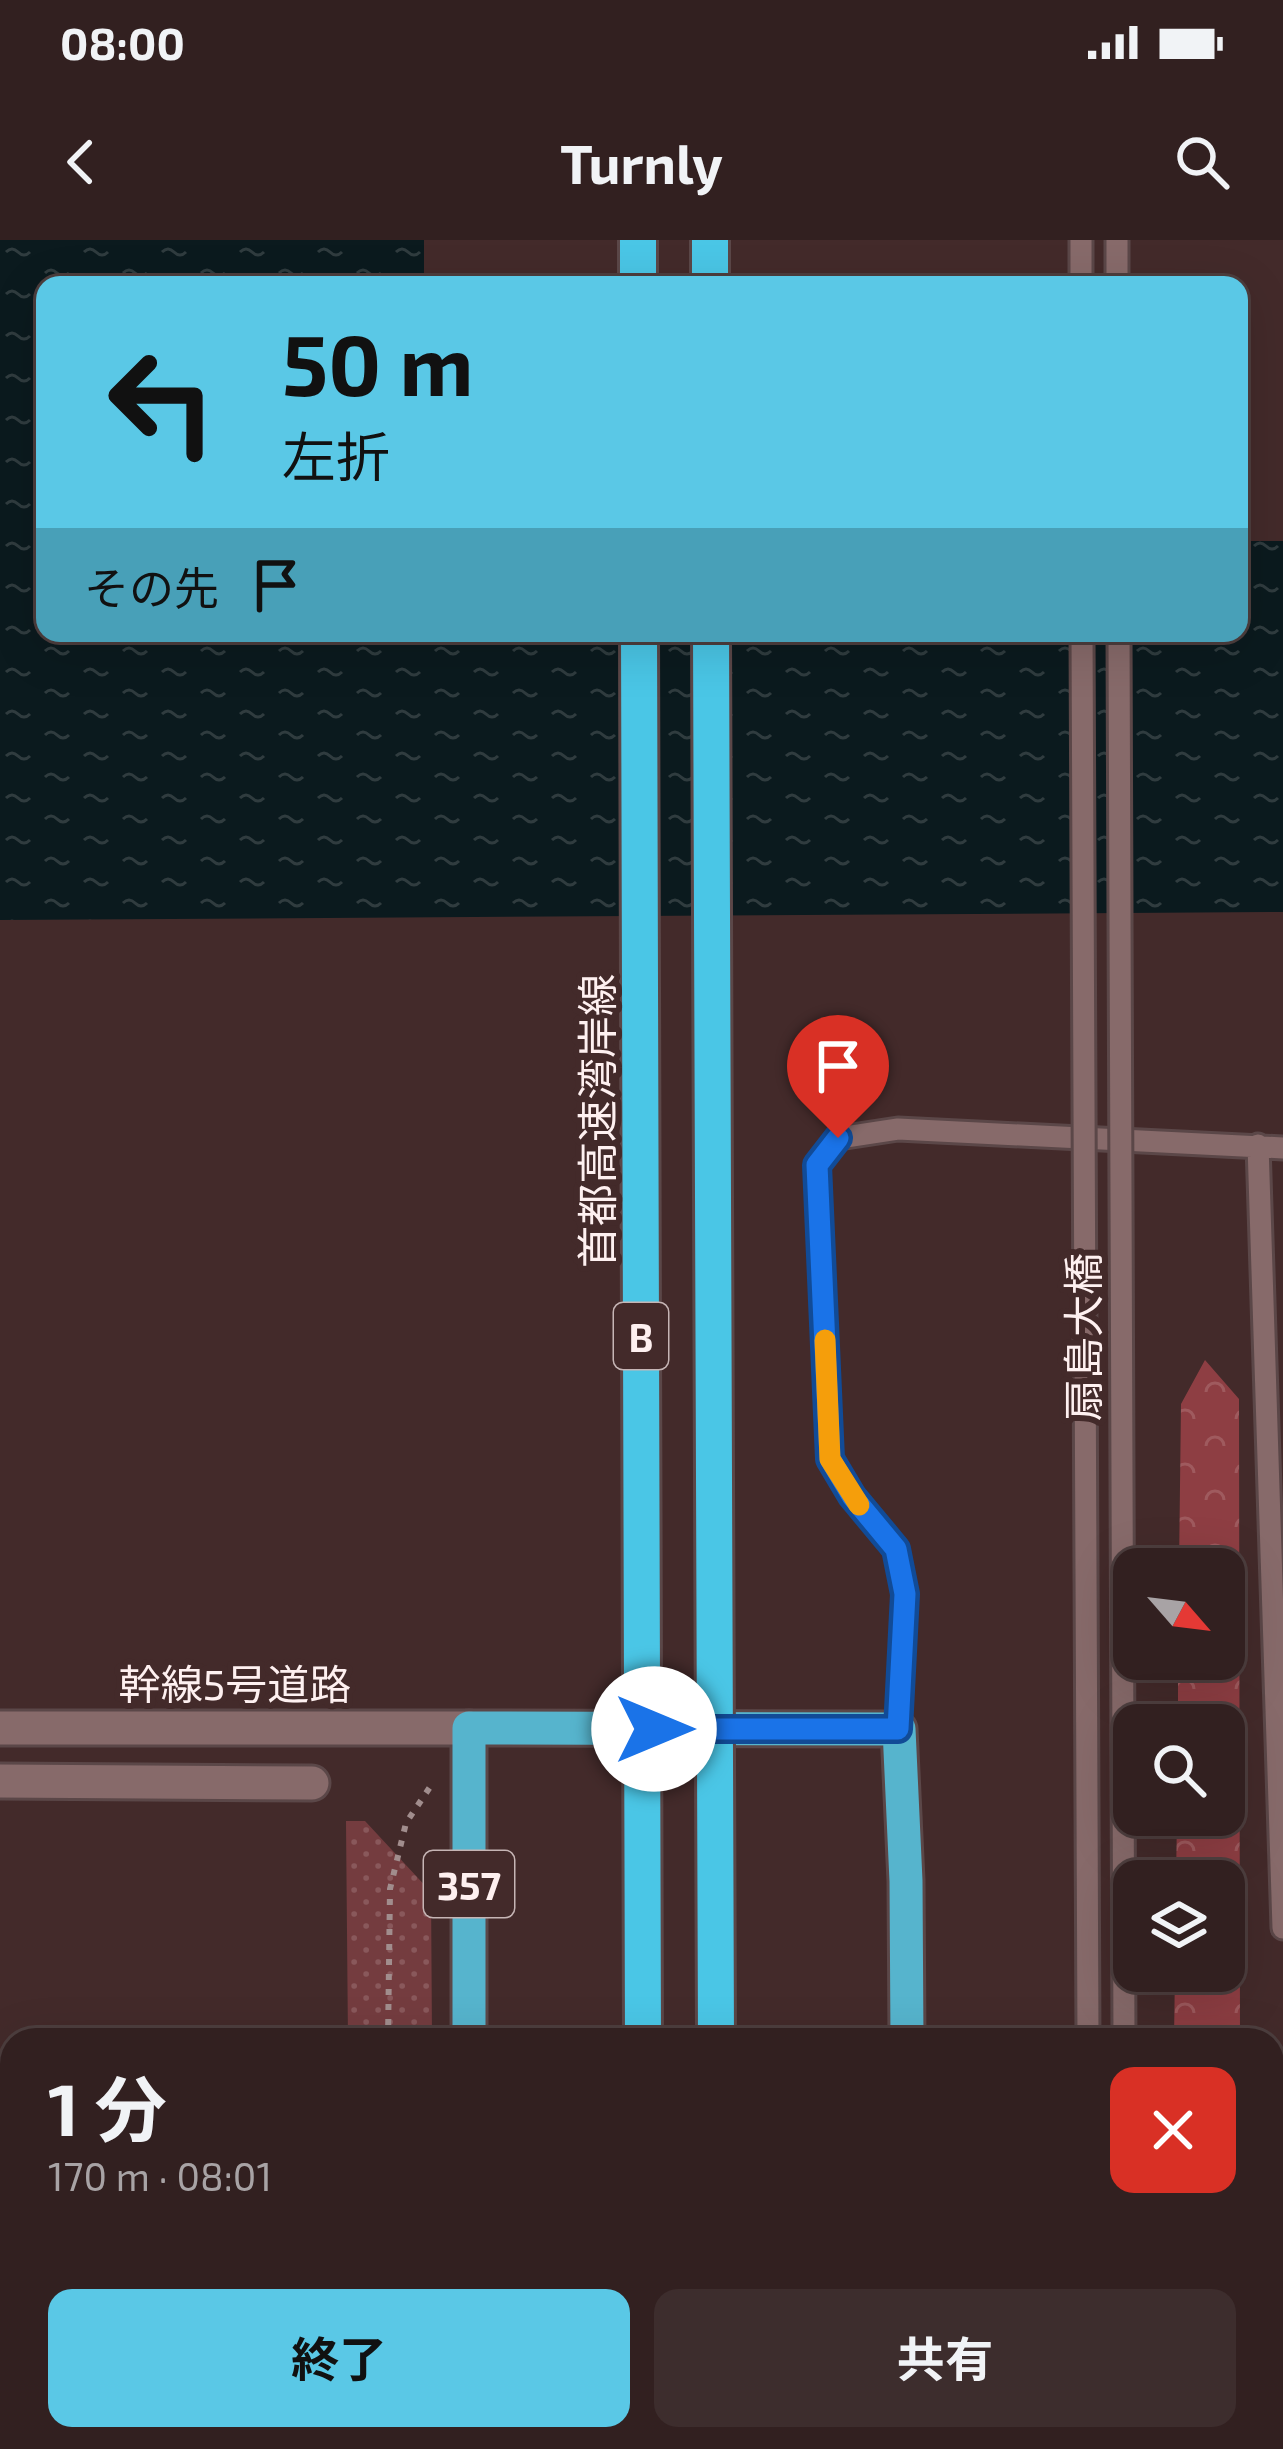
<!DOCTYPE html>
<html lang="ja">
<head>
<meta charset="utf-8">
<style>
	:root { --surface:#322020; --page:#3d2d2d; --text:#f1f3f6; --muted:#a8a3a5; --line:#4d3e3e; --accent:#5ac8e6 }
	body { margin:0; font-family:"Exo 2","Noto Sans JP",sans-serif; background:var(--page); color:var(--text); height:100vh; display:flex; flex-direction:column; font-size:45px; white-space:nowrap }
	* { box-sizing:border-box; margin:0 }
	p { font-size:39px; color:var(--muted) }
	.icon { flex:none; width:66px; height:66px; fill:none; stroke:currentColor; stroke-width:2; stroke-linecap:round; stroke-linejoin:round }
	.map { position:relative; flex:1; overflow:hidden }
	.details { position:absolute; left:0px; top:1788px; width:1284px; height:423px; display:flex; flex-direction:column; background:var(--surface); border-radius:36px 36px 0 0; box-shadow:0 12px 48px #0002,0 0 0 3px var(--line) }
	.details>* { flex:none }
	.guide { position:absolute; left:36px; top:36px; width:1212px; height:366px; border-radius:24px; box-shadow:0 12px 48px #0002,0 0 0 3px var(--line); background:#5ac8e6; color:#111; overflow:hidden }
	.needle { width:78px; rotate:118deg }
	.tools { position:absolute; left:1113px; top:1308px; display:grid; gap:24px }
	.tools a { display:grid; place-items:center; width:132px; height:132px; border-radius:24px; background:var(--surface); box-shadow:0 12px 48px #0002,0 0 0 3px var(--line); font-size:60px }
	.pin { position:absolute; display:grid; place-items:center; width:102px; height:102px; color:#fff; margin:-123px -51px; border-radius:50% 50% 50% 0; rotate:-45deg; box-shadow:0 0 12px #0007 }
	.pin .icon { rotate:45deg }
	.me { position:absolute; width:132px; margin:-66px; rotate:90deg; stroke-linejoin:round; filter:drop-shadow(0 0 9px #0008) }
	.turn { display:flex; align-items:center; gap:42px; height:252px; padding:0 48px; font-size:54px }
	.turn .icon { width:156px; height:156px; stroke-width:2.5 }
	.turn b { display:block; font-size:84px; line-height:102px }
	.then { display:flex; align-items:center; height:114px; padding:0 48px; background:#0003; gap:24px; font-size:45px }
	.round { display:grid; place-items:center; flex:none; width:126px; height:126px; border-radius:24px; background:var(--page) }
	.head { display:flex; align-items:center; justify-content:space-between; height:204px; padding:0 48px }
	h1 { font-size:72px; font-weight:700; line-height:90px }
	.button { display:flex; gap:24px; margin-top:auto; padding:24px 48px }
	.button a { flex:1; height:138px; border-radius:24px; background:var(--accent); color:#111; font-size:48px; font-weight:700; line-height:138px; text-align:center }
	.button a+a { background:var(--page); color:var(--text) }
	.status { display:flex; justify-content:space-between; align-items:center; height:84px; padding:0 60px; background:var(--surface); direction:ltr }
	.status svg { height:33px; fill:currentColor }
	header { display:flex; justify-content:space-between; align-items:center; height:156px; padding:0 48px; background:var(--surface); font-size:54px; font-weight:700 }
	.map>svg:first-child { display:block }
	.grass { fill:url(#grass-dots) }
	.forest { fill:url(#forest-crowns) }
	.water { fill:url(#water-ripples) }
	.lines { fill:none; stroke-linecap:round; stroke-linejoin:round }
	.service-casing { stroke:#5b4748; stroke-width:27 }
	.tertiary-casing { stroke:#5b4748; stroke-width:39 }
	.trunk-casing { stroke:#5b4748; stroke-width:39 }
	.motorway-casing { stroke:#5b4748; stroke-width:42 }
	.path { stroke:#a18d8d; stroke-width:6; stroke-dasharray:6 9; stroke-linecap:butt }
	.service { stroke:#876a6a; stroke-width:21 }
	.tertiary { stroke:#876a6a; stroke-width:33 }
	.trunk { stroke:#56b4cd; stroke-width:33 }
	.motorway { stroke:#4ac6e6; stroke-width:36 }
	.service-bridge-casing { stroke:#5b4748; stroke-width:27; stroke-linecap:butt }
	.motorway-bridge-casing { stroke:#5b4748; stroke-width:42; stroke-linecap:butt }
	.service-bridge { stroke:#876a6a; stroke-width:21 }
	.motorway-bridge { stroke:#4ac6e6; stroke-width:36 }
	.route-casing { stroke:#114b97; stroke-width:30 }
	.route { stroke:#1a73e8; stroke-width:21 }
	.slow { stroke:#f59e0b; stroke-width:21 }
	.labels { text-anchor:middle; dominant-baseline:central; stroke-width:12; stroke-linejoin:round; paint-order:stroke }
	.shield { fill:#432a2a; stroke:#c6b5b5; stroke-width:3 }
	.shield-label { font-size:39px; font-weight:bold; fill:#fef0f0 }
	.street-label { font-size:42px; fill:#fef0f0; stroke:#432a2a }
</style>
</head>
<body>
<div class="status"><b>08:00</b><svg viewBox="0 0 49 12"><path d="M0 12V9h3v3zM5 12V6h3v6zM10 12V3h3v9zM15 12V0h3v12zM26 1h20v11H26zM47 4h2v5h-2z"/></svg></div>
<header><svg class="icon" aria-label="back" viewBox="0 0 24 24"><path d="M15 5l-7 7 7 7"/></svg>Turnly<svg class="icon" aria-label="search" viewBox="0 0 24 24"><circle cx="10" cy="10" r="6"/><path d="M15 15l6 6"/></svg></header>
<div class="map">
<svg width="1283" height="2209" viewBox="0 0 1283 2209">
	<defs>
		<pattern id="grass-dots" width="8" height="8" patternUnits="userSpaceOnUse" patternTransform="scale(3)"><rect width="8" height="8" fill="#743c3f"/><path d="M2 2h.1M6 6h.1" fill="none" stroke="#89585b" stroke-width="1.8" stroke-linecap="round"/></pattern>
		<pattern id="forest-crowns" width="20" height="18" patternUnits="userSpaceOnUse" patternTransform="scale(3)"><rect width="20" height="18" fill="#8e3e43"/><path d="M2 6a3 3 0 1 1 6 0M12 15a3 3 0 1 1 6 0" fill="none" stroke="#9f5a5e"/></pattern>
		<pattern id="water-ripples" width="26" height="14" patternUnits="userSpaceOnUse" patternTransform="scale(3)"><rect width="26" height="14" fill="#0b1a1e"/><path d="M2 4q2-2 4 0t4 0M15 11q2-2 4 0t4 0" fill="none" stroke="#303c3f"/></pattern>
	</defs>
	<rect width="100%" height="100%" fill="#432a2a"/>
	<path class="grass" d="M346,1581h19l66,71 1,148h-84z
		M352,2199h83l1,10h-84z"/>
	<path class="forest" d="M1205,1120l34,39 1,641h-66l1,-69h49v-90h-48l1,-66h47v-90h-46v-66h46v-90h-45l2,-165z
		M1170,2199h77v10h-77z"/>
	<path class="water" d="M0,0h424v45h-379v348h1194v-92h44v371l-1283,8z"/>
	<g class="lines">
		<g class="service-casing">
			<path id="service" d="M1081,45v-45
				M1117,45v-45
				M1258,905l25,783
				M899,1489l6,-135 -9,-45 -44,-53 -22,-37 -13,-294 22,-27 59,-9 385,19
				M1127,2199v10
				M1090,2209v-10"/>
		</g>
		<g class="tertiary-casing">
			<path id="tertiary" d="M0,1488h469
				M0,1541l312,2"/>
		</g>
		<g class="trunk-casing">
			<path id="trunk" d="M469,1800v-312l430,1 7,152 1,159
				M464,2199v10
				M911,2199v10"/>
		</g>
		<g class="motorway-casing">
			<path id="motorway" d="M638,0v45
				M710,0v45
				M721,2199v10
				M627,2209l1,-10"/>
		</g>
		<path class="path" d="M388,1800l2,-151 16,-66 28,-42
			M390,2209l1,-10"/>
		<use href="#service" class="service"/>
		<use href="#tertiary" class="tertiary"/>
		<use href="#trunk" class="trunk"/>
		<use href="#motorway" class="motorway"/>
		<g class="service-bridge-casing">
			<path id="service-bridge" d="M1082,393l6,1407
				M1119,393l5,1407"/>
		</g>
		<g class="motorway-bridge-casing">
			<path id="motorway-bridge" d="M639,393l4,1407
				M711,393l5,1407"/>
		</g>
		<use href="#service-bridge" class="service-bridge"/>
		<use href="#motorway-bridge" class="motorway-bridge"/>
	</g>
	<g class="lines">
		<g class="route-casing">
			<path id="route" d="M654,1489h244l7,-135 -9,-45 -44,-53 -22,-37 -13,-294 21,-27"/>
		</g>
		<use href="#route" class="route"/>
		<path class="slow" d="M825,1100l5,119 29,46"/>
	</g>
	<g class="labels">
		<g class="shield">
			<rect x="614" y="1063" width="54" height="66" rx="9"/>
			<rect x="424" y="1611" width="90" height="66" rx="9"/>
		</g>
		<g class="shield-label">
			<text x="641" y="1096">B</text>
			<text x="469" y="1644">357</text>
		</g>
		<g class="street-label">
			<text transform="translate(596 881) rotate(-90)">首都高速湾岸線</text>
			<text transform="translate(1082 1097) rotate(-90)">扇島大橋</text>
			<text x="235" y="1443">幹線5号道路</text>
		</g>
	</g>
</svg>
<div class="tools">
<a><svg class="needle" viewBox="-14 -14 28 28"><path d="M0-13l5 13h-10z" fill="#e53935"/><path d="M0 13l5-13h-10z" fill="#a8a3a5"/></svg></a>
<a><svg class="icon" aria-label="search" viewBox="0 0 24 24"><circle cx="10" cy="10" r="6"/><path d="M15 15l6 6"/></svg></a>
<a><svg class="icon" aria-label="layers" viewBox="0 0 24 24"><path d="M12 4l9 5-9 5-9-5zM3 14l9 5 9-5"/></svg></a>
</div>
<div class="pin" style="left:838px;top:898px;background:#d93025"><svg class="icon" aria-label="arrive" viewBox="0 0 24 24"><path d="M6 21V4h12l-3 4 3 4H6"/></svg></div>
<svg class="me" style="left:654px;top:1489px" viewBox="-20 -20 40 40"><circle r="19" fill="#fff"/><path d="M0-13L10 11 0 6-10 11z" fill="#1a73e8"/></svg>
<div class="guide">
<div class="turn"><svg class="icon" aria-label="left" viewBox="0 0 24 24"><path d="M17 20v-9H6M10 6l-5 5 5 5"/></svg><div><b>50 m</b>左折</div></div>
<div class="then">その先<svg class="icon" aria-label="arrive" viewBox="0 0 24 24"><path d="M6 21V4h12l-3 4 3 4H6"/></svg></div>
</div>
<section class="details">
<div class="head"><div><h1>1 分</h1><p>170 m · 08:01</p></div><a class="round" style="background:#d93025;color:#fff"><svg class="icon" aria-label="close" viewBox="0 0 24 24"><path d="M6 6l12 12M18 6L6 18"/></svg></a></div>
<div class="button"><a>終了</a><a>共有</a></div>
</section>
</div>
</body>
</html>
